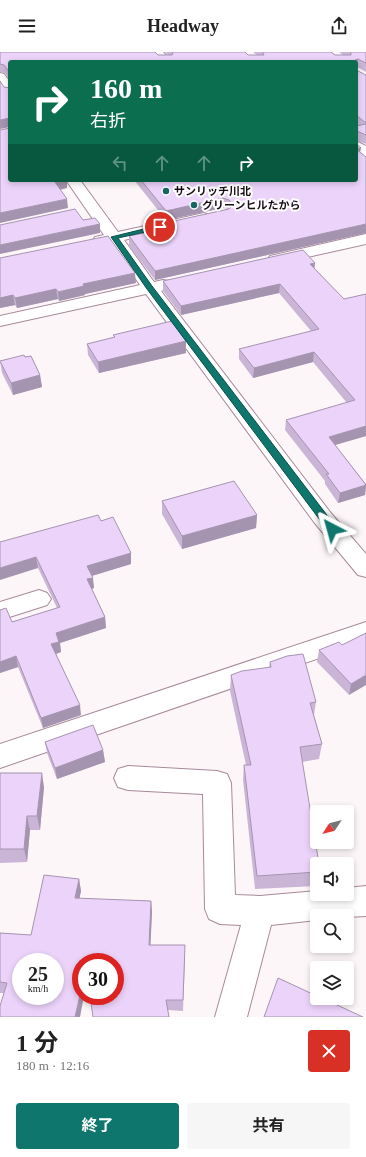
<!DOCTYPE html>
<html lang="ja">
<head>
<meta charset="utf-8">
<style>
	:root { --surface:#fff; --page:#f6f6f6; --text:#222; --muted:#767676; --accent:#0f766e }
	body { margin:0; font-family:"Times New Roman","Noto Sans JP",serif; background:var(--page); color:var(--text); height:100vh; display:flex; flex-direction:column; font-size:15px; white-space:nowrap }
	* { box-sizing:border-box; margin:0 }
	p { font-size:13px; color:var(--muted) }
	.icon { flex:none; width:22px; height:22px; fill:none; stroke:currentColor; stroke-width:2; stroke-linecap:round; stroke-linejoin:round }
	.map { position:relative; height:965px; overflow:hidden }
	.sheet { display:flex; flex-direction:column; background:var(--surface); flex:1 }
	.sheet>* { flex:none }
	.banner { position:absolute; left:8px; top:8px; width:350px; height:122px; border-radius:4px; box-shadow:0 2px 6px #0003; background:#0b6e4f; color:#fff; overflow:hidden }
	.needle { width:26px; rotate:234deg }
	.buttons { position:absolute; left:310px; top:753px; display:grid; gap:8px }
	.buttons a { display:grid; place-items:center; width:44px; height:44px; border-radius:4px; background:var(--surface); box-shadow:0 2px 6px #0003; font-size:20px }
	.speed { position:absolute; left:12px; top:901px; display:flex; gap:8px; font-size:20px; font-weight:700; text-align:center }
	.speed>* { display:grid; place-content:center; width:52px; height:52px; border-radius:50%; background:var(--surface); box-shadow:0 2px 6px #0003; line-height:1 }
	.speed small { font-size:10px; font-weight:400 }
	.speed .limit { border:6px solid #d22; background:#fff; color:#111 }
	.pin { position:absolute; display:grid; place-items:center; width:34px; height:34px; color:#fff; margin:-17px; border:2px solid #fff; border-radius:50%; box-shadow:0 1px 4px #0007 }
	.me { position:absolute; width:44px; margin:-22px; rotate:321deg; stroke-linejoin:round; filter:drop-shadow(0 0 3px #0008) }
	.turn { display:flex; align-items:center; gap:14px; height:84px; padding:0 16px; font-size:18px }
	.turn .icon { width:52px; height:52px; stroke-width:2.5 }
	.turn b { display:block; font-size:28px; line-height:34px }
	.lanes { display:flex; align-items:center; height:38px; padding:0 16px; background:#0003; justify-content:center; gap:20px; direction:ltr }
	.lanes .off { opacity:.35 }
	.round { display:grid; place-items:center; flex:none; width:42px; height:42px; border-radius:4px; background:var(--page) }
	.headline { display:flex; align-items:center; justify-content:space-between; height:68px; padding:0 16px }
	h1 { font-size:24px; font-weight:700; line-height:30px }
	.action { display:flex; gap:8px; margin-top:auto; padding:8px 16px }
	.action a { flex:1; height:46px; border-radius:4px; background:var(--accent); color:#fff; font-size:16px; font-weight:700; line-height:46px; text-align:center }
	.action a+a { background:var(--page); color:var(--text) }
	header { display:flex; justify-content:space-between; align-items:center; height:52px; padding:0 16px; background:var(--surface); font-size:18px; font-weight:700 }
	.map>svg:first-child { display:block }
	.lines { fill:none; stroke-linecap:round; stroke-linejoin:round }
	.minor-casing { stroke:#a8899a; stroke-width:2 }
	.minor { fill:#fff; fill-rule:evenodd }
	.wall { fill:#cbb5d7 }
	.shaded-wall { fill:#a594af }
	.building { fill:#ecd3fa; stroke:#a594af; fill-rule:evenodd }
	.route { fill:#0f766e; stroke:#0a4d48 }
	.poi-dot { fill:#186663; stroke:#fff; stroke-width:1.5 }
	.labels { text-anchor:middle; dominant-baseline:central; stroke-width:4; stroke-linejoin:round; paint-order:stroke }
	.far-poi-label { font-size:11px; font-weight:bold; fill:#190e15; stroke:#fff; text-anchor:start }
</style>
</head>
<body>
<header><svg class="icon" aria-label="menu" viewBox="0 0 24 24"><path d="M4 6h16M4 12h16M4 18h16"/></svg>Headway<svg class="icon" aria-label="share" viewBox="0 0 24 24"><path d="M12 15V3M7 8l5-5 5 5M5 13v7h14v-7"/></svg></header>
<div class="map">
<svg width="366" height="965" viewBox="0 0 366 965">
	<rect width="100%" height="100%" fill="#fdf6f9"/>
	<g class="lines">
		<g class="minor-casing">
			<path id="minor" d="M150,0h13l9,10h-13z
				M0,21l4,1 6,8v13l-4,-1 -6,-8z
				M356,89l10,5v11l-5,-1 -5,-4z
				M66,128h14l38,52 86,-19 5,2 3,3 -3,3 -85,19 30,42 9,-2 6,1 2,4 -2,4 -8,2 169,221 36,42v23l-8,-2 -44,-53 -168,-228 -146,32v-10l140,-31 -30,-42 -9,2 -6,-2 -2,-3 2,-3 9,-2z
				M366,182v10l-90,20 -6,-2 -2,-3 2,-3z
				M39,538l8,3 4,6 -4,6 -47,15v-18z
				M366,570v20l-366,126v-24z
				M128,714l89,5 10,3 4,9 4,112 25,1 57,-5v3h30v-6l19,-2v30l-19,1v-1h-30v4l-46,5 -24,92h-32l26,-92 -21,-1 -11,-5 -4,-10 -2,-115 -75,-4 -10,-3 -4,-9 4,-9z"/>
		</g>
		<use href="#minor" class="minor"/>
	</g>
	<path class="wall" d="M0,0l168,3 -3,-3h80l3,3h9l-4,-3h78l4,3h8l-4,-3h27v20l-9,-5 -347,-5v18l-5,-7 -5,-1z
		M356,18l10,5v69l-10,-4v-14h2l-2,-2z
		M360,100l6,5v76l-211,47 -26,-34v-10l40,-8v-1l5,-3v-3l54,-12 -5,-1 -57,12 -32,-40h222z
		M0,206l136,25 -51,11v1l-26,6 -1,-2 -41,9 -2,-3 -15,3z
		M315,217l29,30 22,-5v142l-31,9 31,39v3l-1,8 -27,8 -13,-19v-3l-40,-51 1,-10 61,-17 -34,-41 -60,16 -14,-19v-10l72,-18 -32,-38 -98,22 -18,-24v-10z
		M113,283l73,18 -87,20 -11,-18 -1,-11 27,-7z
		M25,305l15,18 2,12 -29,8 -11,-22 -2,-12z
		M162,449l95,14 -1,13 -74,21 -20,-35z
		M101,469l30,32v11l-39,12 2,12 -2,1 13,28 1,11 -46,15 1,9 -5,2 25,61 -38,13 -25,-61 -18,6v-63l12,12 45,-14 -19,-40 -38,-26z
		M366,581l-17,62 -32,-33 2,-12 23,-5z
		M270,610l46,40 -2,13 8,29 -3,15 -17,3 15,102v22l-62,3 -12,-109 1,-15h2l-16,-74 1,-16 38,-7z
		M45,690l58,8 2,12 -48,17 -10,-26z
		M0,721l44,14 -4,43h-10l-3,32 -27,1z
		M79,827l2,12 -2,8 72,2 1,11 -2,33 35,12 -2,54 -15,-1 -53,-14 -34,-34 -77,31h-4v-60l31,2z"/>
	<path class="shaded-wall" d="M358,7l-1,8h-1l-1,-7z
		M10,66v9l-10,2v-9z
		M361,96l-2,9 -3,-8z
		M63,128h4v8l-11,3 -1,-9z
		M223,146v10l-57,12v-9z
		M67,147l1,9 -68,15v-10z
		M100,172v9l-100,21v-9z
		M366,172v9l-211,47v-9z
		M315,211l-1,10 -4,-9z
		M135,221l1,10 -51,11v1l-26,6 -1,-9 25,-8z
		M280,232l-1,9 -98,22v-9z
		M56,237l2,10 -41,9 -2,-10z
		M13,243l2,10 -15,3v-10z
		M186,289v12l-87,20 -1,-11z
		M314,300l-1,10 -60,16 1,-10z
		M40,323l2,12 -29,8 -2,-12z
		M366,374v10l-38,11 1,-10z
		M366,433l-1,10 -27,8 2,-10z
		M257,463l-1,13 -74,21v-13z
		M131,501v11l-43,13 -1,-11z
		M36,505l2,11 -38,12v-12z
		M93,526l1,10 -5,2 -2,-11z
		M105,565l1,11 -46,15 1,9 -8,3 -2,-11 5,-11z
		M16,604l2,11 -18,6v-11z
		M366,623v10l-17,10 2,-11z
		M80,653l1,10 -38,13 -2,-10z
		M103,698l2,12 -48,17 -2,-11z
		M42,721l2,14 -4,43 -3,-14z
		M27,764l3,14 -3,32 -3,-13z
		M79,827l2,12 -4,19 -2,-12z
		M151,849l1,11 -2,44 -1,-11z
		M81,939v5h3l-4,21h-5z"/>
	<path class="building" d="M0,0h155l3,3h14l1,-1 -1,-2h73l3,3h16l-1,-2 -1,-1h69l4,3h16v-2l-1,-1h16v11l-8,-4 -3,1v2h-345v11l-6,-8 -4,-1z
		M356,18l10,5v48l-10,-8z
		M0,29l4,6 6,1v-3v40v-7l-10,2z
		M366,72v11l-9,-4 -1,8v-13z
		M10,76v52h53l-8,2 12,17 -67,14v-83z
		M356,92l5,4 -5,1z
		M356,97l10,8v67l-211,47 -26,-35 41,-8 -1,-1 7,-4 -2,-2 55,-12 4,-4 -4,-5 -6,-2 -57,13 -25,-31h215z
		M75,157l8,11 12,-2 5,6 -100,21v-20z
		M108,184l27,37 -52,11 1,2 -26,6 -2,-3 -41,9 -2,-3 -13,3v-40z
		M303,198l12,13 -5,1 34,35 22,-5v132l-37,11 37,48 -26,8 -14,-19h3l-43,-54 69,-20 -41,-48 -60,16 -15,-19 80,-20 -39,-45 -99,22 -18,-25z
		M172,269l14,20 -88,21 -11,-18 28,-7 -2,-2z
		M24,303l1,2 6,-1 9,19 -29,8 -11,-22z
		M234,429l23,34 -75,21 -20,-35z
		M98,463l3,6 12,-4 18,36 -44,13 6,12 -6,1 18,38 -49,16 3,9 -8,2 29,61 -39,13 -25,-62 -16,6v-52l6,-2 6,14 48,-15 -24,-50 -36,11v-26z
		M366,581v42l-15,9 -32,-34 20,-8 3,3z
		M303,602l13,48 -6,1 12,41 -22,3 19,117h-2v8l-60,4 -13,-111h7l-20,-90 11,-4 29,-4 -1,-5 17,-6z
		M93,673l10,25 -48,18 -10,-26z
		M0,721h42l-5,43h-10l-3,33h-24z
		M44,823l35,4 -4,19 76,3 -2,44h36l-2,55h-17l3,17h-76l-3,-21h25v-34h-34v29l-6,26h-75v-11l7,-23 -7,-1v-49l31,2zM21,910h34v34h-34z
		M278,926l39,18v2h5l41,19h-99z"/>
	<path class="route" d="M160,173l4,2 -1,1 -45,10 34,48 184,241 1,2 -1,3h-7l-182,-243 -36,-52z"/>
	<g class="poi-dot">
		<circle cx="166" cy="139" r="4"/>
		<circle cx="194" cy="153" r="4"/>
	</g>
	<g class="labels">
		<g class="far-poi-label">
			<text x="174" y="139">サンリッチ川北</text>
			<text x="202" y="153">グリーンヒルたから</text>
		</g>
	</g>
</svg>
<div class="buttons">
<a><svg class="needle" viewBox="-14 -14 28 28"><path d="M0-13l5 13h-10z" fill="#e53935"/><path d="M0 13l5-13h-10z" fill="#767676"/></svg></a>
<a><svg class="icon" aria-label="sound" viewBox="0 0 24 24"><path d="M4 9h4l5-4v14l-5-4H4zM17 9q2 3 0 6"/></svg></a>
<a><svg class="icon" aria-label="search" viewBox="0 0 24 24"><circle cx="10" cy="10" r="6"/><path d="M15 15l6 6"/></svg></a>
<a><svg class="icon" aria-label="layers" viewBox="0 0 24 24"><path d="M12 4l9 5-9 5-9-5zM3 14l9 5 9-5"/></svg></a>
</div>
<div class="speed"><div>25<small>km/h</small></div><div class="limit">30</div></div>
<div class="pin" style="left:160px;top:175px;background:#d93025"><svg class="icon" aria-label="arrive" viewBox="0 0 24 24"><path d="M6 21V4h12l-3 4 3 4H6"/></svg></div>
<svg class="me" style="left:332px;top:477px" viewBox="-20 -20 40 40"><path d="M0-17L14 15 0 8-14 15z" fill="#0f766e" stroke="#fff" stroke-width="4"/></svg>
<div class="banner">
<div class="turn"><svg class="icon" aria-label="right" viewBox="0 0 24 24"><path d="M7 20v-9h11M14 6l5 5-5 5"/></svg><div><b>160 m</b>右折</div></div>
<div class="lanes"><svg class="icon off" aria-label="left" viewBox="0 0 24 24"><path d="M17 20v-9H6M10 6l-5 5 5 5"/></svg><svg class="icon off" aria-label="ahead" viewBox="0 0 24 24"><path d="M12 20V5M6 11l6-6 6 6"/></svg><svg class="icon off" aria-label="ahead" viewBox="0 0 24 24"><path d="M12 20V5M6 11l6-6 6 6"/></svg><svg class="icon" aria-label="right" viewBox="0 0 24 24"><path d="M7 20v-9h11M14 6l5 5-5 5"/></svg></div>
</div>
</div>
<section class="sheet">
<div class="headline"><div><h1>1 分</h1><p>180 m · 12:16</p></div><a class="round" style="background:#d93025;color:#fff"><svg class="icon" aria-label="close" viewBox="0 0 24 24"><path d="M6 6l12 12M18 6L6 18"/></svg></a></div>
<div class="action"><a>終了</a><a>共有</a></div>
</section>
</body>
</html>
